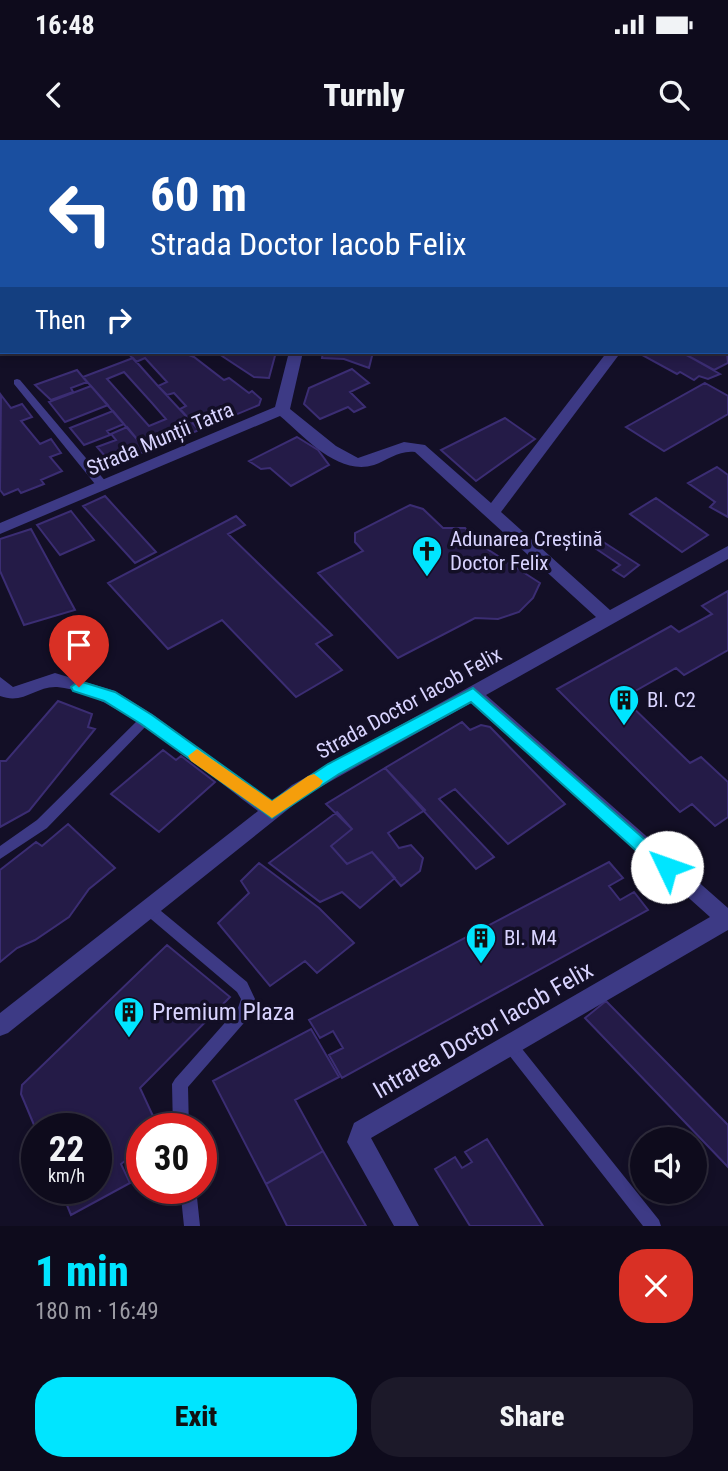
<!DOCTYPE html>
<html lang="en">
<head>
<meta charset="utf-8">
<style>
	:root { --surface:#0e0b1c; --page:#1c1929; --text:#f1f3f6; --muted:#9b9ba3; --line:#2e2b3b; --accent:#00e5ff }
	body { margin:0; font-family:"Roboto Condensed",sans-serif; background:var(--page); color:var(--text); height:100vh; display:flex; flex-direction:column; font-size:26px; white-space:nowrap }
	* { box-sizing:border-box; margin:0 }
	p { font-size:23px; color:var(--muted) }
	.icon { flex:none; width:38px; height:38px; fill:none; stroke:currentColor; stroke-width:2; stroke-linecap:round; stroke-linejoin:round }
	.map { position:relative; height:1086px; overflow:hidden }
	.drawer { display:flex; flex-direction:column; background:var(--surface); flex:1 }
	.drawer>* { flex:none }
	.hud { position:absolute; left:0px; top:0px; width:728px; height:214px; box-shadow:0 4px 10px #0003,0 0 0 2px var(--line); background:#1a4fa0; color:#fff; overflow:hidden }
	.buttons { position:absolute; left:630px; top:987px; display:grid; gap:14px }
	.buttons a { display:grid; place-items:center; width:77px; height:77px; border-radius:50%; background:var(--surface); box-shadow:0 4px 10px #0003,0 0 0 2px var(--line); font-size:35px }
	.speed { position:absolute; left:21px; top:973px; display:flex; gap:14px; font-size:35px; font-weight:700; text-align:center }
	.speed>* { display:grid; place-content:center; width:91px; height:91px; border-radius:50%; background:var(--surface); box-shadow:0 4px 10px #0003,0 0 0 2px var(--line); line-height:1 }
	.speed small { font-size:18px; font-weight:400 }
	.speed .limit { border:10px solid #d22; background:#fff; color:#111 }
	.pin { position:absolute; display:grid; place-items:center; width:60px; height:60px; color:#fff; margin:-72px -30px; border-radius:50% 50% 50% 0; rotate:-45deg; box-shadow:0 0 7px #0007 }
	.pin .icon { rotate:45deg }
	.me { position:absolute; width:77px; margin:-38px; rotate:312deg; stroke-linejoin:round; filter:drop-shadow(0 0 5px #0008) }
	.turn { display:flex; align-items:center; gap:24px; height:147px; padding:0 35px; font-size:32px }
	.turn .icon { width:91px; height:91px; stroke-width:2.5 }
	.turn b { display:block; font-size:49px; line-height:60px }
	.then { display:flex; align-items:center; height:66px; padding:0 35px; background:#0003; gap:14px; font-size:26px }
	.round { display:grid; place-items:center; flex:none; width:74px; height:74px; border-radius:28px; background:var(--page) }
	.summary { display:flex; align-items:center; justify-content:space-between; height:119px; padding:0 35px }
	h1 { font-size:42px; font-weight:800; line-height:52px; color:var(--accent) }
	.cta { display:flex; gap:14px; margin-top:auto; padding:14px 35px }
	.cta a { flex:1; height:80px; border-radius:28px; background:var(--accent); color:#111; font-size:28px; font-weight:800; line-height:80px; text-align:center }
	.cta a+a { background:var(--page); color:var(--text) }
	.status { display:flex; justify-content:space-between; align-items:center; height:49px; padding:0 35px; background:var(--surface); direction:ltr }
	.status svg { height:19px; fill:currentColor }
	header { display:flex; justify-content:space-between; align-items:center; height:91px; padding:0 35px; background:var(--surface); font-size:32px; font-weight:800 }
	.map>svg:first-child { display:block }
	.building { fill:#241b47; stroke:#3b2d73; stroke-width:2; fill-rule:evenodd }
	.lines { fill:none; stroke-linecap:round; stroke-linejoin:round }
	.service { fill:#3d3a85; fill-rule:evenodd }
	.minor { fill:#3d3a85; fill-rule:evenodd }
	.tertiary { fill:#3d3a85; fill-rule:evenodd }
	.primary { fill:#c25bff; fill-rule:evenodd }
	.route { fill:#00e5ff; stroke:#0095a6; stroke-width:2 }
	.slow { fill:#f59e0b }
	.labels { text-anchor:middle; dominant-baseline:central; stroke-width:7; stroke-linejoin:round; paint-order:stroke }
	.street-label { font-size:21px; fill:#d9d4ff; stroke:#130f26 }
	.poi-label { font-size:21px; fill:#d9d4ff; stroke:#130f26; text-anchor:start }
	.near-poi-label { font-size:24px; fill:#d9d4ff; stroke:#130f26; text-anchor:start }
	.near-street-label { font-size:24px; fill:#d9d4ff; stroke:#130f26 }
</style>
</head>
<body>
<div class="status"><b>16:48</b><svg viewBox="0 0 49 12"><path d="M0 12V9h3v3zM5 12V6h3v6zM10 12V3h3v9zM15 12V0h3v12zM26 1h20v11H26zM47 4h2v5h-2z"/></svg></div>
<header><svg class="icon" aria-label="back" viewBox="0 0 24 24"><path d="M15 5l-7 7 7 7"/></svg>Turnly<svg class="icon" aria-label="search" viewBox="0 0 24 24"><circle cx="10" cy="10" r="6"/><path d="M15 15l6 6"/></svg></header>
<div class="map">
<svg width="728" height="1086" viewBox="0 0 728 1086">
	<rect width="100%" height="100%" fill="#130f26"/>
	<path class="building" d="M137,0h94l5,2h-101z
		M374,0h85l2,1 -90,1z
		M726,205l2,18 -14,7 -33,-18h45z
		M127,212h54l13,5 30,23 5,-2 20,15 3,-2 9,8 -2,6 -60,25 -19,-21 6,-3 -12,-13 -7,2 -9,-9 9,-4 -22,-24 -9,4z
		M216,212h60l-7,26 -15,-1z
		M323,212h50l-4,16 -25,-9 -22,-1z
		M642,212h39l39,22 -12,5 -9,-3 -5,4 -14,-8 -3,2 -35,-19z
		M133,218l25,28 41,44 -52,21 -64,-74zM124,232l28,31 14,16 -17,7 -42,-47z
		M352,229l17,14 -19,9 15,15 -11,5 -6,-5 -28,12 -16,-15 5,-16z
		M77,230l10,12 -16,6 2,4 -22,8 -16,-15z
		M705,243l23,13v18l-64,37 -38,-24z
		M91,246l17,19 -43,17 -16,-20z
		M1,255l10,13 11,-4 10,13 -11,4 19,23 11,-5 10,14 -11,4 12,14 -21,9 3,4 -23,9 -3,-4 -14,6 -4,-5z
		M113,271l11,13 -17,7 3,4 -26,10 -14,-17z
		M505,278l30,21 -59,42 -35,-31z
		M127,287l20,24 -30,12 -7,-9 -5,2 -8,-9 19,-7 -5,-6z
		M297,297l21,13 11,15 -38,21 -21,-18 -9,1 -12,-8z
		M717,327l11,8v42l-18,-10 5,-5 -27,-19z
		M105,356l51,56 -21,11 -52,-57z
		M656,358l52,37 -26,17 -52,-38z
		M410,365l13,4 20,19h22l19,19 56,36 -7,15 -14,14 -21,7 -23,-1 -77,40 -80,-85 45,-22 -8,-9v-9z
		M71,371l23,29 -34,15 -23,-30z
		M236,376l9,9 -17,9 104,101 -16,9 26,26 -46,27 -74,-77 -54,29 -60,-66z
		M31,389l44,81 -51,15 -24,-54v-32z
		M594,396l45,29 -15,12 -11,-7 7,-5 -34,-23z
		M728,451v59l-44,25 -8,-7 -53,30 67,65 11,-6 27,25v35l-13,9 -23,-22 -12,8 -123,-123 114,-63 8,6 33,-18 -10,-8z
		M58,561l34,13 -4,13 7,2 -66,82 -29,16v-66h6z
		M462,582l8,8 11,-5 9,2 75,77 -57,40 -53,-55 -16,10 55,58 -18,12 -91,-101z
		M163,610l13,10 5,-4 34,26 -56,50 -48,-38z
		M385,628l40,42 -37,23 11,15 12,-3 12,13 -3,13 -19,15 -29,-34 -25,12 -16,-18 21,-17 -26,-25z
		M337,672l15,17 -21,17 16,18 25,-12 23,26 -35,30 -18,-16 -22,10 -51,-39z
		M68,684l47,44 -26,21 -20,28 -34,23 -18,8 -17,14v-92l36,-28 6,4z
		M609,722l14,16 -14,8 11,14 14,-8 14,18 -306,168 -13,-23 14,-7 -10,-17 -13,7 -11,-18z
		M259,723l60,45 35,35 -37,30 -12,-12 -35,25 -52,-63 31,-30 -8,-12z
		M167,805l63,52 -90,91 19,41h-17v19l-21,16 9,19 -59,32 -11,-27h36v-59h-59v3l-16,-38 1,-9z
		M606,861l122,124v42l-143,-149z
		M311,889l28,48 -44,23 28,51 -57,33 -53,-103z
		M487,999l56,87h-73l-35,-57 20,-12 7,11 10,-6 -7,-10z
		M323,1011l43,75h-79l-21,-42z"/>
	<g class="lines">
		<path class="service" d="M0,72l2,1v6l-2,-1z
			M17,239l3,1 87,103 1,3 -1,3h-8l-85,-105v-4z
			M146,574l4,2 2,3 -2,3 -103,106 -47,31v-13l37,-26 105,-104z
			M150,764l5,2 92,76 8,17 -5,17 -62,71 1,42h-16l-1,-45 3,-5 63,-71 3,-9 -4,-7 -92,-78 -2,-4 2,-4z
			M510,898l5,2 144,180 2,6h-18l-138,-176 -3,-5 3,-5z
			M180,1048h16l4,38h-16z"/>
		<path class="minor" d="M592,0h12l-14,2z
			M728,22v10h-2v-9z
			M289,212h14l-13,57 46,37 22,12 46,-16 21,3 66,58 116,-151h14l-120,160 109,98 118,-64v13l-242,136 242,213v22l-357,208 48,88h-25l-47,-84 7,-19 356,-206 -239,-214 -165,92 -298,238 -8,3v-23l258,-202c-47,-34 -145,-120 -201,-124 -22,-1 -33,18 -57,9v-19l13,10 42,-14 60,18 37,23 120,87 20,-16 304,-168 -181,-165c-16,-2 -27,8 -41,13 -36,11 -69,-28 -94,-49l-280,118v-11l275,-116z"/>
		<path class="tertiary" d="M518,0h15l2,2h-15z
			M726,70l2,1v8l-2,-1z"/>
		<path class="primary" d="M726,84h2v8h-2z
			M726,108h2v8h-2z
			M2,134v8l-2,1v-8z
			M0,160h2v8h-2z"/>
	</g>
	<path class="route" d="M79,541l36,11 37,23 120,86 56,-37 145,-76 203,179 -3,6h-12l-190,-171 -132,72 -67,44 -131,-94 -37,-23 -31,-10 -2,-4z"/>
	<path class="slow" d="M197,609l75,52 36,-25 6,-2 9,7 -3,5 -48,32 -81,-57 -3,-5z"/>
	<defs>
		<g id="church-pin" transform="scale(1.575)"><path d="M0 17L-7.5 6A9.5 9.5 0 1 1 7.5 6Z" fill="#00e5ff" stroke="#130f26"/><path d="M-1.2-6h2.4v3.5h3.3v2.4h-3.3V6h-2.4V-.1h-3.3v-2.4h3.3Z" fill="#111"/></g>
		<g id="building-pin" transform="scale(1.575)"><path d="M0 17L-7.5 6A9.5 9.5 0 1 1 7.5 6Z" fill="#00e5ff" stroke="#130f26"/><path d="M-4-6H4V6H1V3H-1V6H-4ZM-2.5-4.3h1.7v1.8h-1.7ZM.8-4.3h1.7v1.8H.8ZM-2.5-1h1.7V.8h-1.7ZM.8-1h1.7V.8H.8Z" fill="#111"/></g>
	</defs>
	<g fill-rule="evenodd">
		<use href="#church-pin" x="427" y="411"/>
		<use href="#building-pin" x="624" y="560"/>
		<use href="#building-pin" x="481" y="798"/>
		<use href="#building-pin" x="129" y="872"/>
	</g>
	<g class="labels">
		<g class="street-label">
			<text transform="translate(160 299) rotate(-23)">Strada Munții Tatra</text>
			<text transform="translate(409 563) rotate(-29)">Strada Doctor Iacob Felix</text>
		</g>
		<g class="poi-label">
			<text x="450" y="399">Adunarea Creștină<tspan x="450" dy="24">Doctor Felix</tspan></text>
			<text x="647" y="560">Bl. C2</text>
			<text x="504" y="798">Bl. M4</text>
		</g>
		<g class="near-poi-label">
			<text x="152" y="872">Premium Plaza</text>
		</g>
		<g class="near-street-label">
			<text transform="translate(483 890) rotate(-30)">Intrarea Doctor Iacob Felix</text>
		</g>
	</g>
</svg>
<div class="buttons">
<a><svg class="icon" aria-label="sound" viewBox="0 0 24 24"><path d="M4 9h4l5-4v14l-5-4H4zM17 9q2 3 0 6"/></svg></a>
</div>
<div class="speed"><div>22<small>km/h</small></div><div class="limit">30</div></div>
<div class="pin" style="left:79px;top:547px;background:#d93025"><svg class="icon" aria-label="arrive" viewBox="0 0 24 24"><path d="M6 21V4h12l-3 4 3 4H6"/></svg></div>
<svg class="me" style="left:667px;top:727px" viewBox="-20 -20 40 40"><circle r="19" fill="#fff"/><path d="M0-13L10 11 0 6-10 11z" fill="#00e5ff"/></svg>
<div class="hud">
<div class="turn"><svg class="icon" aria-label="left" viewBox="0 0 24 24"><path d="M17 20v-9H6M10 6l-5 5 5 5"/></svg><div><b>60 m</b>Strada Doctor Iacob Felix</div></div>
<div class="then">Then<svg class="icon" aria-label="right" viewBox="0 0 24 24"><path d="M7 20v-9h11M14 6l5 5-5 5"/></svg></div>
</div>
</div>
<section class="drawer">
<div class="summary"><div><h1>1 min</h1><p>180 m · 16:49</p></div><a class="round" style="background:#d93025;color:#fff"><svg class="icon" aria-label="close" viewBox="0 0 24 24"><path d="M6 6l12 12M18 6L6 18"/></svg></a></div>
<div class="cta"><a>Exit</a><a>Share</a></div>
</section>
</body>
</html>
